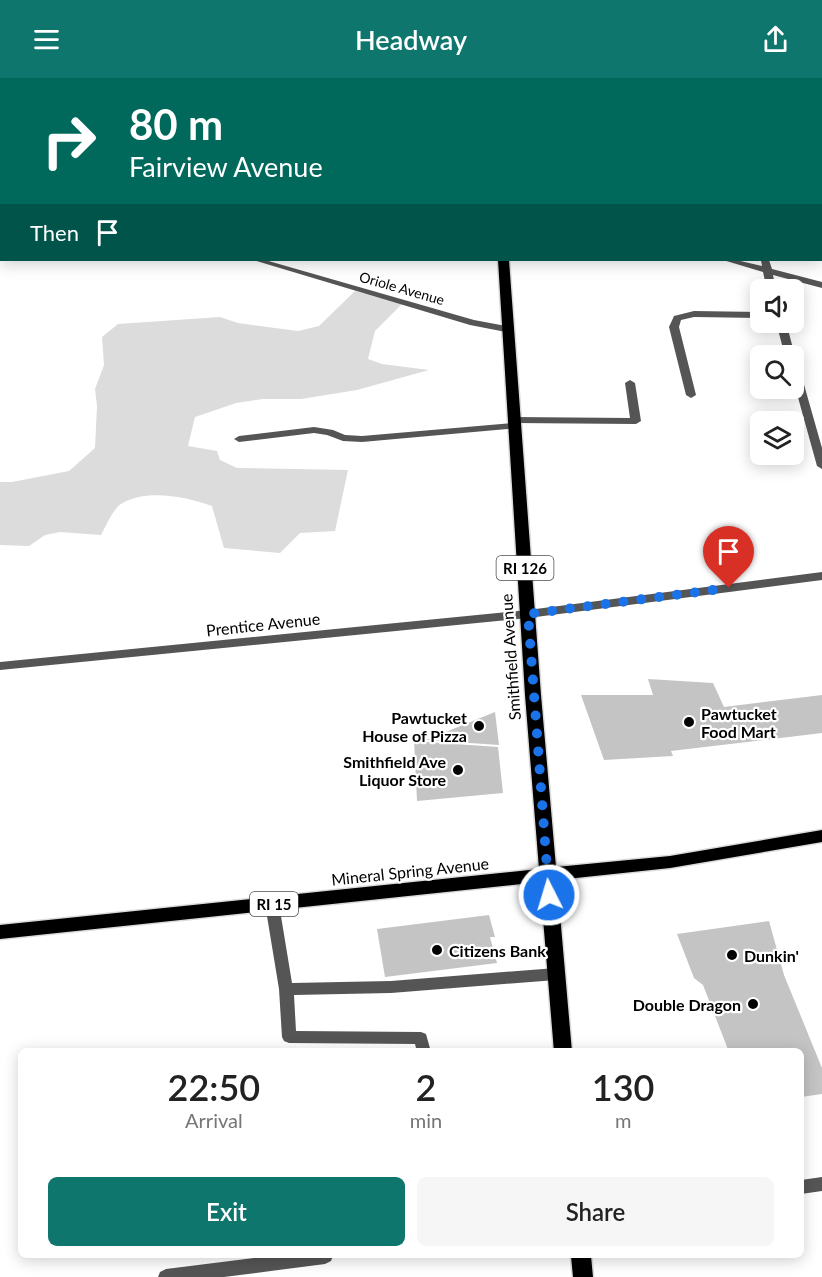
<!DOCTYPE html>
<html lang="en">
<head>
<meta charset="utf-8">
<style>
	:root { --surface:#fff; --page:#f6f6f6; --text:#222; --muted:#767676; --accent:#0f766e }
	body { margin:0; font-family:Lato,sans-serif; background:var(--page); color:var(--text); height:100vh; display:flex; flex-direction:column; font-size:22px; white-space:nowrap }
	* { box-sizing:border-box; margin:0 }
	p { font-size:20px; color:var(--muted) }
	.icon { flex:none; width:33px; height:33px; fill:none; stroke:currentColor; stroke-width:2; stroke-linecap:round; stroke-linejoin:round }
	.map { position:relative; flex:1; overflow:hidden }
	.drawer { position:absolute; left:18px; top:970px; width:786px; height:210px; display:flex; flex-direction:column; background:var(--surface); border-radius:9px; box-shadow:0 3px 15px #0003 }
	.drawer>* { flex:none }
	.top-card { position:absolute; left:0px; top:0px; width:822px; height:183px; box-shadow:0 3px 15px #0003; background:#00695c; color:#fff; overflow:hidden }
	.fabs { position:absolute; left:750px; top:201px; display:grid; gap:12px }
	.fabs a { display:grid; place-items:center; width:54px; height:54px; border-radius:9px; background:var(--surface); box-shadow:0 3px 15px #0003; font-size:30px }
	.pin { position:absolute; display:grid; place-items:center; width:51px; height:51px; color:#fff; margin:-62px -26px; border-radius:50% 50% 50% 0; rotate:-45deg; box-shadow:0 0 6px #0007 }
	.pin .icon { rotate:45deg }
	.me { position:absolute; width:66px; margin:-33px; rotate:355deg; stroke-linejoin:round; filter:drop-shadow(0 0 4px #0008) }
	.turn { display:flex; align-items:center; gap:21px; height:126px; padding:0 30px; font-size:27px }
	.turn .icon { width:78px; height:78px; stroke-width:2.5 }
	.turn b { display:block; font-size:42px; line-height:51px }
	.then { display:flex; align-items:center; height:57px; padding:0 30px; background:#0003; gap:12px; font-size:22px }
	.eta { display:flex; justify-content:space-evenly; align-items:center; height:102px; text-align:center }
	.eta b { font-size:36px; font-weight:600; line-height:42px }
	.cta { display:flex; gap:12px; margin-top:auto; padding:12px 30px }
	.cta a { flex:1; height:69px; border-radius:9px; background:var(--accent); color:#fff; font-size:24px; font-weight:600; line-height:69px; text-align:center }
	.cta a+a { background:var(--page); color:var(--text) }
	header { display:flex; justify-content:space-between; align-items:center; height:78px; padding:0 30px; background:var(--accent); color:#fff; font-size:27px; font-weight:600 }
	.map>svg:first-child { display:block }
	.green { fill:#dcdcdc }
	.building { fill:#c4c4c4 }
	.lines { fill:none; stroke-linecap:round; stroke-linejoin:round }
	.primary-casing { stroke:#dbdbdb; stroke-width:3 }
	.service { fill:#555; fill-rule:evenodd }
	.minor { fill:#555; fill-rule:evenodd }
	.primary { fill:#000; fill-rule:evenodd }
	.route { stroke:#1a73e8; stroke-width:10; stroke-dasharray:0 18 }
	.poi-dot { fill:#000; stroke:#fff; stroke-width:2 }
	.labels { text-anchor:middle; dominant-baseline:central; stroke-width:4.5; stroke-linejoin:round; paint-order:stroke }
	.far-street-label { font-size:14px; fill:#000; stroke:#fff }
	.shield { fill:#fff; stroke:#4c4c4c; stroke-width:1.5 }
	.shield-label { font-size:15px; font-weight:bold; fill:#000 }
	.street-label { font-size:16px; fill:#000; stroke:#fff }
	.poi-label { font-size:16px; font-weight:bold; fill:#000; stroke:#fff; text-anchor:start }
</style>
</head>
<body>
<header><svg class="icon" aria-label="menu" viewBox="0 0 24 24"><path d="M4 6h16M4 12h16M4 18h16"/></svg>Headway<svg class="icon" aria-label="share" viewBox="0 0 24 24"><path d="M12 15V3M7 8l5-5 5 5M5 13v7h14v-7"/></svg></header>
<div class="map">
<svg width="822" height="1199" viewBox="0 0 822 1199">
	<rect width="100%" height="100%" fill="#fff"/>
	<path class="green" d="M355,213l47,13 -27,27 -7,28 14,5 47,6 -72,20 -56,9h-38l-27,4 -41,14 -7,29 29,5 3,9 17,8 111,2 -13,61 -35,2 -20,20 -56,-5 -12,-42c-25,-9 -66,-18 -91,-2 -8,5 -15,22 -20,31l-41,-3 -15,3 -16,11 -29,-1v-63h12l57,-11 26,-23 2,-42 -2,-17 9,-24 -2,-28 16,-13 102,-7 18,6 60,8 21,-5z"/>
	<path class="building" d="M648,601l65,4 11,24 98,-12v38l-151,18 2,5 -69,4 -23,-65h72z
		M495,634l4,33 -73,-5z
		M414,663l84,6 5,46 -86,8z
		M489,837l6,22h-5l7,26 -112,14 -8,-48z
		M769,843l15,54 38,93v26l-21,3v-45h-72l-26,-67 -9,-7 -17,-44z"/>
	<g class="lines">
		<g class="primary-casing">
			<path id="primary" d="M485,0h10v2h-10z
				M498,182h11l32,435 15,172 114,-11 152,-26v12l-152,26 -113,12 15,172h-18l-14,-170 -540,57v-14l539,-56 -14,-174z
				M571,1178h20l2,21h-20z"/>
		</g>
		<path class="service" d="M694,233l66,1v6l-66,-1 -13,3 -2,7 17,68 -5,3 -5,-3 -17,-68 5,-11z
			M630,302l5,3 6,38 -5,3 -122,-1 5,3 -1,2 -156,14 -19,-1 -16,-6 -13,-2 -75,9 -5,-3 5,-3 75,-9 19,3 12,5 17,1 151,-13 -5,-3 5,-3 117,1 -5,-35z
			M272,821l5,1 2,4 13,79 99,-2 165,-13 5,2 2,4 -2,4 -5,2 -165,13 -97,2 2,36 125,1 5,2 5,18h-14l-2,-8 -126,-1 -5,-2 -2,-4 -3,-48 -14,-85 2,-4z"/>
		<path class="minor" d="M33,0l13,2h-12z
			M450,0l13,2h-12z
			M820,49h2l-2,6z
			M820,87h2v4h-2z
			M0,104h2v6h-2z
			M2,157v10l-2,1v-10z
			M253,182h12l209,60 32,6 5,3 -5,3 -36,-7z
			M723,182h13l26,6 -1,-6h8l3,9 50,13v6l-49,-13 3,15h-9l-4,-18z
			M776,244h10l9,34 -1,2v-2h-9z
			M794,286l5,3 23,81v21l-5,-3 -23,-83z
			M822,494v8l-294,38 -528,52v-8l528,-52z
			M822,1099v14l-21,3v-14z
			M271,1178h62l-2,5 -6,3 -101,13h-66l2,-5 6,-3z"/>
		<use href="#primary" class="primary"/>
	</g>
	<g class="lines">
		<path class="route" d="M549,817l-21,-281 201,-26"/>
	</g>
	<g class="poi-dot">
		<circle cx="689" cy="644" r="6"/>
		<circle cx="479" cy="648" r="6"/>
		<circle cx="458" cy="692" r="6"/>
		<circle cx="437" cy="872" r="6"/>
		<circle cx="732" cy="877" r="6"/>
		<circle cx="753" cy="926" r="6"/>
	</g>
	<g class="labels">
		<g class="far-street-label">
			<text transform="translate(402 210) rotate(16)">Oriole Avenue</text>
		</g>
		<g class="shield">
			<rect x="496.5" y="478" width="57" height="24" rx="4.5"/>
			<rect x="250" y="814" width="48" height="24" rx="4.5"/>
		</g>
		<g class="shield-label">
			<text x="525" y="490">RI 126</text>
			<text x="274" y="826">RI 15</text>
		</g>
		<g class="street-label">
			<text transform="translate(263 546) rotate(-6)">Prentice Avenue</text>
			<text transform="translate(510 579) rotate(-94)">Smithfield Avenue</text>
			<text transform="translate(410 793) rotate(-6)">Mineral Spring Avenue</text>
		</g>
		<g class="poi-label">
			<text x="701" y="635">Pawtucket<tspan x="701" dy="18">Food Mart</tspan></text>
			<text x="467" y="639" text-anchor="end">Pawtucket<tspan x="467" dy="18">House of Pizza</tspan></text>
			<text x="446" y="683" text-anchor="end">Smithfield Ave<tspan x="446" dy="18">Liquor Store</tspan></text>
			<text x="449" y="872">Citizens Bank</text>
			<text x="744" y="877">Dunkin'</text>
			<text x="741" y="926" text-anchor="end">Double Dragon</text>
		</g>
	</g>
</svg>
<div class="fabs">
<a><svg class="icon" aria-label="sound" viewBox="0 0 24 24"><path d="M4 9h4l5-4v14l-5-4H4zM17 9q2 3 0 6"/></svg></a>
<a><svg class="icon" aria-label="search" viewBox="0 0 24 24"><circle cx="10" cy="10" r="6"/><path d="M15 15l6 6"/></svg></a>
<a><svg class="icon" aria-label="layers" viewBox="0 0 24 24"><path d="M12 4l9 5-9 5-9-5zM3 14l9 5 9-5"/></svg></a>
</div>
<div class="pin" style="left:729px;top:510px;background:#d93025"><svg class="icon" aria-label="arrive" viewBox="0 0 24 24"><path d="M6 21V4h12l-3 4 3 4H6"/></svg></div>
<svg class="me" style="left:549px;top:817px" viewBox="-20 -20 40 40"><circle r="17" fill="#1a73e8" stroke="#fff" stroke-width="3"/><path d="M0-11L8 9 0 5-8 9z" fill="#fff"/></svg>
<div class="top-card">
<div class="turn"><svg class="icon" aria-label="right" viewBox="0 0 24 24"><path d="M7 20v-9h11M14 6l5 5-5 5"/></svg><div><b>80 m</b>Fairview Avenue</div></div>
<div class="then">Then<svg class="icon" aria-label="arrive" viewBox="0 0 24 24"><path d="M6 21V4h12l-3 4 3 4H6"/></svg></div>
</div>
<section class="drawer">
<div class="eta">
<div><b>22:50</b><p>Arrival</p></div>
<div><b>2</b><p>min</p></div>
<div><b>130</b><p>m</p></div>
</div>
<div class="cta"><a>Exit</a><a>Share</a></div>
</section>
</div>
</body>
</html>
